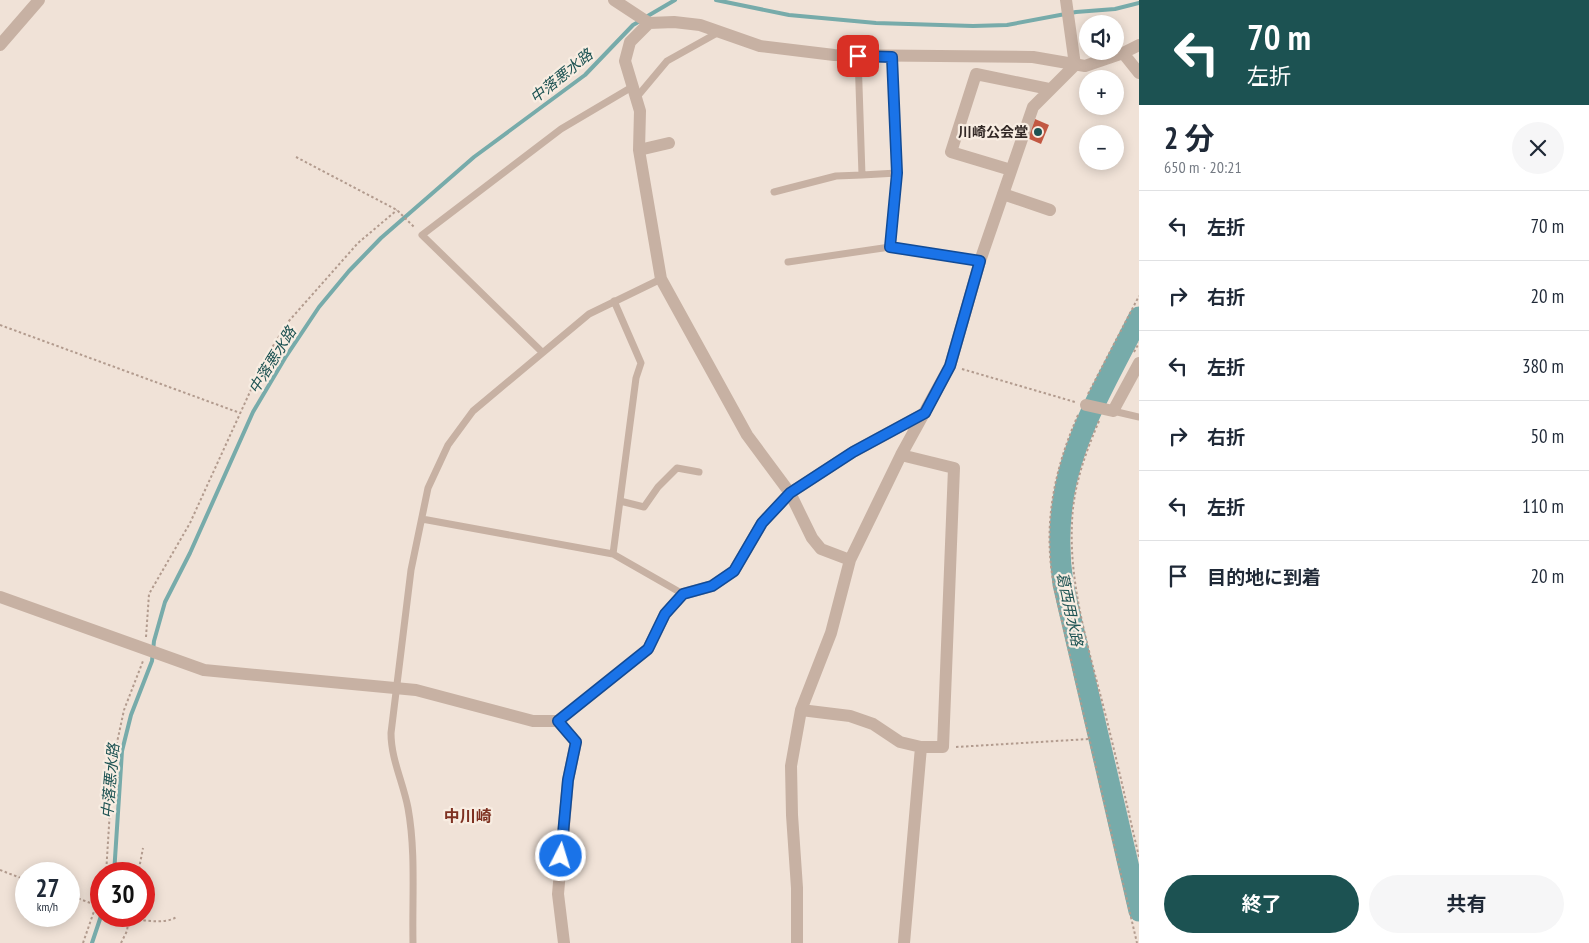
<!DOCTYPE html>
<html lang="ja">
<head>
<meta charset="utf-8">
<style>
	:root { --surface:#fff; --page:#f6f6f7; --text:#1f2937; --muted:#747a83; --line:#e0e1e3; --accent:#1c5252 }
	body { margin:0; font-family:"PT Sans Narrow","Noto Sans JP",sans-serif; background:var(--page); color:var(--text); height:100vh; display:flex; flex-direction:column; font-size:19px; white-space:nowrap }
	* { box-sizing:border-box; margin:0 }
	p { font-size:16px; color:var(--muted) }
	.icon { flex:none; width:28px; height:28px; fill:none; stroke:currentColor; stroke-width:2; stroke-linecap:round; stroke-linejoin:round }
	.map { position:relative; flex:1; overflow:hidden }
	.drawer { display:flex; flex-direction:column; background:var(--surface); width:450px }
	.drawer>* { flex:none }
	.top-card { background:#1c5252; color:#fff; overflow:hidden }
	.controls { position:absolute; left:1079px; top:15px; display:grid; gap:10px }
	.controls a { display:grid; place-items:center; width:45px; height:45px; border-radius:50%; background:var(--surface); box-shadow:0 2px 12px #0003; font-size:25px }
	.speed { position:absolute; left:15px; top:862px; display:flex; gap:10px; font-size:25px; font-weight:700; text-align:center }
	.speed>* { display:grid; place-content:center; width:65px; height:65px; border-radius:50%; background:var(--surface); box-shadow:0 2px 12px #0003; line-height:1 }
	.speed small { font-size:12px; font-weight:400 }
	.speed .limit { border:8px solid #d22; background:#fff; color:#111 }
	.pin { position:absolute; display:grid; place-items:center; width:42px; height:42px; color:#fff; margin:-21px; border-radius:10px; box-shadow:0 2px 8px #0006 }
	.me { position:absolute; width:55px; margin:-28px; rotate:5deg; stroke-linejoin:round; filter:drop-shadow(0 0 4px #0008) }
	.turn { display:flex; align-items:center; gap:18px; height:105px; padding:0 25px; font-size:22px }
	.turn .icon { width:65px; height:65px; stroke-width:2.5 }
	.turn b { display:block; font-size:35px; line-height:42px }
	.round { display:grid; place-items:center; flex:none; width:52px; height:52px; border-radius:26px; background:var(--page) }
	.headline { display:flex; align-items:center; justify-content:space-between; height:85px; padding:0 25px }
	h1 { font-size:30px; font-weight:700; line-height:38px }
	.button { display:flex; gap:10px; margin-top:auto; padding:10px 25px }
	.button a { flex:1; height:58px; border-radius:30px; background:var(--accent); color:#fff; font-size:20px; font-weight:700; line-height:58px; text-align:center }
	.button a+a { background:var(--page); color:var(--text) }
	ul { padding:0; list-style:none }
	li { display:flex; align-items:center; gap:15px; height:70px; padding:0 25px; border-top:1px solid var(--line) }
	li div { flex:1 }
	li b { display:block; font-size:19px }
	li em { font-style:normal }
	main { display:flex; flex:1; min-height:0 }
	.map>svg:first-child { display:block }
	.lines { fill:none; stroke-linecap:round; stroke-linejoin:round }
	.stream { stroke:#77abaa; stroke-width:4 }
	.river { stroke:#77abaa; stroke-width:21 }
	.building { fill:#c25842 }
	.path { stroke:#b29b8e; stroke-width:2; stroke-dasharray:2.5 2.5; stroke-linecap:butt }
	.lane { stroke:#c7b1a3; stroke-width:7 }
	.street { stroke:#c7b1a3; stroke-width:12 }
	.route-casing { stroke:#114b97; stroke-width:12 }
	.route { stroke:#1a73e8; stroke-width:9 }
	.poi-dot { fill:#1c5252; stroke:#f8ede2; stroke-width:2 }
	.labels { text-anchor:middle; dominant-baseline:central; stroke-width:4.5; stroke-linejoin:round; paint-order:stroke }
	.poi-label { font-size:14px; font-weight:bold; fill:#322825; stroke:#f8ede2; text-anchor:end }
	.water-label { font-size:15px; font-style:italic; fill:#1c5252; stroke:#f8ede2 }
	.quarter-label { font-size:16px; font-weight:bold; fill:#7e3121; stroke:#f8ede2 }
</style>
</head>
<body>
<main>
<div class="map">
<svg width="1139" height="943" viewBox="0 0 1139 943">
	<rect width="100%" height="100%" fill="#f0e2d7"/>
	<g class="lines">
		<path class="stream" d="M716,0l73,15 87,8 97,3 34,-1 69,-13 39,-3 24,-6
			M646,17l29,-17
			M114,874l8,-123 9,-36 21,-54 2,-20 11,-39 25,-49 63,-141 32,-54 34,-51 30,-36 32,-33 93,-81 111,-82 48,-50 7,-4
			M92,943l9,-27"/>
		<path class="river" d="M1139,317c-47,94 -92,158 -76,267l76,327"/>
	</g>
	<path class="building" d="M1035,119l14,6 -8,19 -14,-6z"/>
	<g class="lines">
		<path class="path" d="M296,157l101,53 18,18
			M0,325l240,88
			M1134,352l5,-9
			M962,369l113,33
			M1088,394l51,-98
			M1078,415c-25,57 -36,114 -23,176l82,352
			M1099,421c-14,33 -26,66 -27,102 -3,61 16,124 31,182 13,51 24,101 36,152
			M146,637l3,-43 41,-71 75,-164 23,-37 70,-79 39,-33
			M956,747l133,-8
			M0,870l26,10
			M106,874l7,-113 11,-51 19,-49
			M138,874l5,-26
			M69,895l32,12
			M124,916c11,4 43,9 52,1
			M83,943l18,-52
			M121,943l6,-12 2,-15"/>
		<path class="lane" d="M858,56l4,119 35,-2 -5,-116
			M636,98l31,-37 52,-29
			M897,173l-7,74 90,14
			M774,192l62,-16 26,-1
			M788,262l102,-15
			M542,352l-120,-117 139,-106 71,-42
			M1113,411l26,6
			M620,501l24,6 14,-20 19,-19 22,4
			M422,519l191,35 23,-176 5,-15 -27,-62
			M613,554l70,40
			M413,943c-1,-44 3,-91 -5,-135 -5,-26 -17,-49 -17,-75l20,-163 17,-82 20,-43 25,-34 116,-97 72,-35"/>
		<path class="street" d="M614,0l35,23 25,-1 26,3 60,21 74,9 199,2 52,9 38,-13 16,-8
			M1066,0l9,65
			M0,45l39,-45
			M1123,53l16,20
			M639,150l30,-7
			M1011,170l-60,-18 25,-78 73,15
			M1003,194l47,16
			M1086,405l27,6 26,-48
			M901,455l53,13 -11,279h-22l-17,196
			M850,560l-29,-11 -9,-11 -22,-45 63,-41 72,-39
			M0,597l204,73 212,20 117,31h25l90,-72 17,-35 18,-20 29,-8 22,-15 28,-48 28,-30 -43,-58 -86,-156 -22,-129 1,-39 -15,-50 5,-19 19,-19
			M801,710l49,6 23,8 27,18 21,5
			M558,721l18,21 -8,38 -10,114 6,49
			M797,943v-55l-5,-73 -1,-49 10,-56 30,-77 19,-73 51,-105 49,-89 30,-105 53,-154 42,-42"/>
	</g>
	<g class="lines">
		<g class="route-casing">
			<path id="route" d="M561,856l7,-76 8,-38 -18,-21 90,-72 17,-35 18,-20 29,-8 22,-15 28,-48 28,-30 63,-41 72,-39 25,-47 30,-105 -90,-14 7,-74 -5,-116 -34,-1"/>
		</g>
		<use href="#route" class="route"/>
	</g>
	<circle class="poi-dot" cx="1038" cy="132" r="5"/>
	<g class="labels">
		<g class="poi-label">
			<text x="1028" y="132">川崎公会堂</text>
		</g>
		<g class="water-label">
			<text transform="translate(561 76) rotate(-39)">中落悪水路</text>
			<text transform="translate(272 360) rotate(-58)">中落悪水路</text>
			<text transform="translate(1070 609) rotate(78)">葛西用水路</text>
			<text transform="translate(110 781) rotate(-85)">中落悪水路</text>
		</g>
		<g class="quarter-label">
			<text x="468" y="816">中川崎</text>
		</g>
	</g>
</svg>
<div class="controls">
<a><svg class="icon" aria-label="sound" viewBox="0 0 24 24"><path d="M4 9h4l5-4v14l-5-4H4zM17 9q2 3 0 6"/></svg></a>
<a>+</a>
<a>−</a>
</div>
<div class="speed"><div>27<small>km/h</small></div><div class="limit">30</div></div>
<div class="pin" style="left:858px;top:56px;background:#d93025"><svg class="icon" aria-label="arrive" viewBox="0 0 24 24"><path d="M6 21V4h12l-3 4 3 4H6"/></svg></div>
<svg class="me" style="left:561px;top:856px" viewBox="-20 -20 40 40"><circle r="17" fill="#1a73e8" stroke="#fff" stroke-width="3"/><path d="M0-11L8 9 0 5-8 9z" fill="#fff"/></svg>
</div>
<section class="drawer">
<div class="top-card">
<div class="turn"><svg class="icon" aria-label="left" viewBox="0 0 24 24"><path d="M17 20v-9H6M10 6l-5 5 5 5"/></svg><div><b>70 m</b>左折</div></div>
</div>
<div class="headline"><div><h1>2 分</h1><p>650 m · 20:21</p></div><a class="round"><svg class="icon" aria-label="close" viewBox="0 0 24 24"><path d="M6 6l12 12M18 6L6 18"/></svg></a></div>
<ul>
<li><svg class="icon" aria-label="left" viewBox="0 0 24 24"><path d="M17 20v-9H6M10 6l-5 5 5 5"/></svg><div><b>左折</b></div><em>70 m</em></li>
<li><svg class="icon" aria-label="right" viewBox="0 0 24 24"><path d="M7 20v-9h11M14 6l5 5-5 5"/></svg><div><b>右折</b></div><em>20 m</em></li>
<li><svg class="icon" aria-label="left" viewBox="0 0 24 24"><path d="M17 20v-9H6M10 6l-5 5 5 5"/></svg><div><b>左折</b></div><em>380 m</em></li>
<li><svg class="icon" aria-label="right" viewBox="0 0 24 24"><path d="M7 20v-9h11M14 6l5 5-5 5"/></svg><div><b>右折</b></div><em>50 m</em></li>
<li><svg class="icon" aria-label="left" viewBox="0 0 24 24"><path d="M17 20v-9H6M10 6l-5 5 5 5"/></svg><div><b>左折</b></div><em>110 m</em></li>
<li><svg class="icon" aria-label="arrive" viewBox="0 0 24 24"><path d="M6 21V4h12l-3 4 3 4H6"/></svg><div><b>目的地に到着</b></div><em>20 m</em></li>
</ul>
<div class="button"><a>終了</a><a>共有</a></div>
</section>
</main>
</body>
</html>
